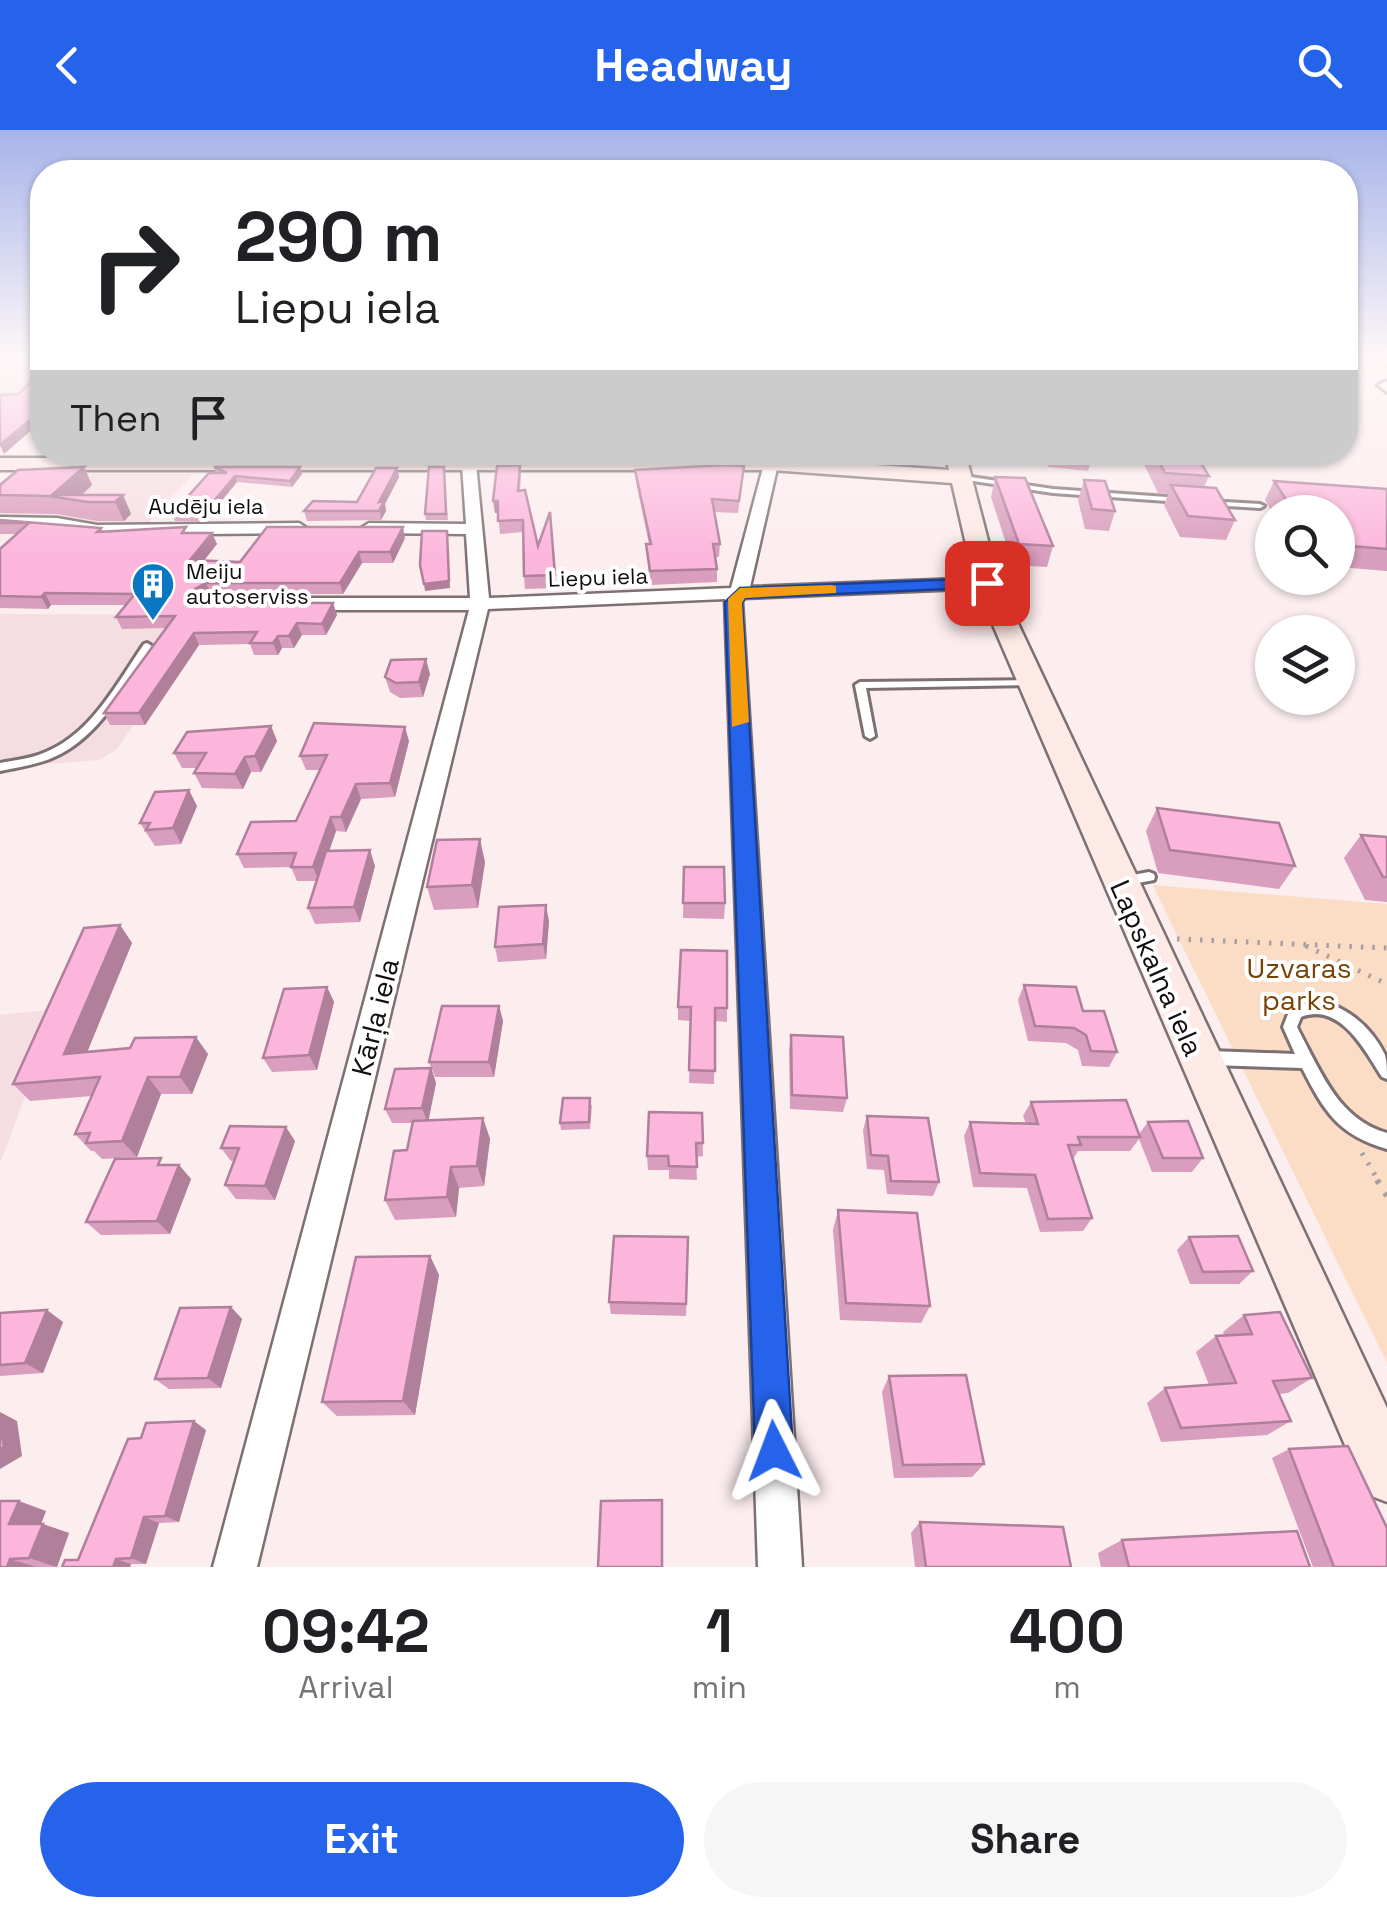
<!DOCTYPE html>
<html lang="en">
<head>
<meta charset="utf-8">
<style>
	:root { --surface:#fff; --page:#f6f6f6; --text:#202124; --muted:#757577; --accent:#2563eb }
	body { margin:0; font-family:"Space Grotesk",sans-serif; background:var(--page); color:var(--text); height:100vh; display:flex; flex-direction:column; font-size:38px; white-space:nowrap }
	* { box-sizing:border-box; margin:0 }
	p { font-size:32px; color:var(--muted) }
	.icon { flex:none; width:55px; height:55px; fill:none; stroke:currentColor; stroke-width:2; stroke-linecap:round; stroke-linejoin:round }
	.map { position:relative; height:1437px; overflow:hidden }
	.side { display:flex; flex-direction:column; background:var(--surface); flex:1 }
	.side>* { flex:none }
	.guide { position:absolute; left:30px; top:30px; width:1328px; height:305px; border-radius:40px; box-shadow:0 2px 8px #0004; background:#fff; color:var(--text); overflow:hidden }
	.buttons { position:absolute; left:1255px; top:365px; display:grid; gap:20px }
	.buttons a { display:grid; place-items:center; width:100px; height:100px; border-radius:50%; background:var(--surface); box-shadow:0 2px 8px #0004; font-size:50px }
	.pin { position:absolute; display:grid; place-items:center; width:85px; height:85px; color:#fff; margin:-42px; border-radius:20px; box-shadow:0 5px 15px #0006 }
	.me { position:absolute; width:110px; margin:-55px; rotate:357deg; stroke-linejoin:round; filter:drop-shadow(0 0 8px #0008) }
	.turn { display:flex; align-items:center; gap:35px; height:210px; padding:0 40px; font-size:45px }
	.turn .icon { width:130px; height:130px; stroke-width:2.5 }
	.turn b { display:block; font-size:70px; line-height:85px }
	.then { display:flex; align-items:center; height:95px; padding:0 40px; background:#0003; gap:20px; font-size:38px }
	.eta { display:flex; justify-content:space-evenly; align-items:center; height:170px; text-align:center }
	.eta b { font-size:60px; font-weight:600; line-height:70px }
	.action { display:flex; gap:20px; margin-top:auto; padding:20px 40px }
	.action a { flex:1; height:115px; border-radius:60px; background:var(--accent); color:#fff; font-size:40px; font-weight:600; line-height:115px; text-align:center }
	.action a+a { background:var(--page); color:var(--text) }
	header { display:flex; justify-content:space-between; align-items:center; height:130px; padding:0 40px; background:var(--accent); color:#fff; font-size:45px; font-weight:600 }
	.map>svg:first-child { display:block }
	.built { fill:#f5dee1 }
	.green { fill:#fbddc6 }
	.lines { fill:none; stroke-linecap:round; stroke-linejoin:round }
	.lane-casing { stroke:#7d7072; stroke-width:6 }
	.street-casing { stroke:#7d7072; stroke-width:5 }
	.secondary-casing { stroke:#7d7072; stroke-width:5 }
	.path-far2 { stroke:#a89d9f; stroke-width:2.5; stroke-dasharray:1 4; stroke-linecap:butt }
	.path-far1 { stroke:#a89d9f; stroke-width:5; stroke-dasharray:2.5 9; stroke-linecap:butt }
	.path { stroke:#a89d9f; stroke-width:6; stroke-dasharray:4 11; stroke-linecap:butt }
	.lane { fill:#fff; fill-rule:evenodd }
	.street { fill:#fff; fill-rule:evenodd }
	.secondary { fill:#fde9e5; fill-rule:evenodd }
	.wall { fill:#d99dbd }
	.shaded-wall { fill:#b07f9a }
	.building { fill:#fcb6dc; stroke:#b07f9a; stroke-width:2.5 }
	.route { fill:#2563eb; stroke:#184099; stroke-width:2.5 }
	.slow { fill:#f59e0b }
	.labels { text-anchor:middle; dominant-baseline:central; stroke-width:8; stroke-linejoin:round; paint-order:stroke }
	.far-street-label { font-size:22px; fill:#120d0e; stroke:#fff }
	.far-poi-label { font-size:22px; fill:#120d0e; stroke:#fff; text-anchor:start }
	.street-label { font-size:28px; fill:#120d0e; stroke:#fff }
	.park-label { font-size:28px; fill:#794208; stroke:#fff }
</style>
</head>
<body>
<header><svg class="icon" aria-label="back" viewBox="0 0 24 24"><path d="M15 5l-7 7 7 7"/></svg>Headway<svg class="icon" aria-label="search" viewBox="0 0 24 24"><circle cx="10" cy="10" r="6"/><path d="M15 15l6 6"/></svg></header>
<div class="map">
<svg width="1387" height="1437" viewBox="0 0 1387 1437">
	<rect width="100%" height="100%" fill="#fcedef"/>
	<path class="built" d="M0,226h42v21l-29,18h-13z
		M24,344h169l-45,49 -148,1v-34z
		M0,484l209,1 -92,134 -18,11 -99,8z
		M57,879l-51,139 -6,15v-148z"/>
	<path class="green" d="M1153,755l234,19v459l-219,-446z"/>
	<g class="lines">
		<g class="lane-casing">
			<path id="lane" d="M1387,251v11l-9,-7z
				M957,345l96,14 128,9 4,2 -4,2 -128,-9 -93,-14 -4,-2z
				M1208,371l52,3 4,2 -4,2 -49,-3 -4,-2z
				M147,513l5,3c-27,40 -52,91 -98,111 -17,8 -36,10 -54,14v-8c15,-3 31,-4 46,-11 46,-19 71,-69 98,-108z
				M1032,550l5,3 -1,2 -170,3 9,48 -5,3 -5,-3 -10,-51 5,-3z
				M1149,742l5,2 1,3 -1,3 -32,6 -5,-2 -1,-3 1,-3z
				M1311,871c32,1 60,25 74,54 2,7 2,16 2,24l-5,-2c-18,-28 -42,-75 -81,-60l-4,10 4,8c21,40 39,85 86,98v16c-49,-14 -63,-38 -85,-81l-92,-3 -5,-2 -3,-5 3,-5 5,-2 85,3 -12,-27 7,-18z"/>
		</g>
		<g class="street-casing">
			<path id="street" d="M469,330l7,4 13,134 242,-10 33,-124 7,-4 7,4 -28,123 237,-9 9,5 -9,5 -243,10 -2,4 60,965h-44l-33,-968 -237,10 -231,958h-44l256,-957h-168l-9,-6 9,-6h169l-4,-64 -97,-1 -8,-5 8,-5 97,1 -4,-60z
				M0,387l57,1 40,7 202,-2 8,5 -8,5 -202,2 -40,-7 -57,-1z"/>
		</g>
		<g class="secondary-casing">
			<path id="secondary" d="M945,322h20l34,131 388,825v94l-21,-8 -391,-911 -23,-100 -181,-13h-771v-12h771l178,12z"/>
		</g>
		<path class="path-far2" d="M1369,226l18,12
			M0,228h10
			M1345,246l25,3"/>
		<path class="path-far1" d="M1177,809l210,9
			M1306,816l81,38
			M1362,1023l17,29"/>
		<path class="path" d="M1377,1050l10,16"/>
		<use href="#lane" class="lane"/>
		<use href="#street" class="street"/>
		<use href="#secondary" class="secondary"/>
	</g>
	<path class="wall" d="M212,322h127l-5,2h-117z
		M990,322h26l-3,12 -21,-2z
		M1044,322h50l-6,19 -40,-4z
		M1138,322h56l15,24 -5,11 31,33 -9,20 -46,-3 -16,-32 4,-11 -10,-1z
		M520,335l1,12 -1,14 18,55 12,-34 7,76 -32,1 -1,-13 -1,-44 -23,2 -2,-21h-3z
		M744,336l-6,47 -24,-1 6,32 -1,13h-4l2,12v13l-67,3 -4,-41h3l-13,-62 -1,-12z
		M84,337l8,18 -10,10h41l8,19 -7,7h-27l-40,-7 -57,-1v-28z
		M214,337h86l2,7 -10,13 -55,-5 -32,39h-30l-3,-7 44,-41z
		M444,337l4,53h-22l-1,-6z
		M397,338l2,9 -14,27 1,7 -5,9 -74,1 -3,-10 53,-9z
		M995,347l58,69 -6,21 -34,-2 -22,-68z
		M1084,350l31,31 -6,20 -24,-2 -7,-29z
		M1274,351l113,8v82l-49,-4v-55l-66,1 -7,-13z
		M0,390l101,8 2,3 85,2 29,11 -14,17 37,1 165,-24 -12,25h-31l-19,31h-132l-9,6 4,2 127,1 4,12 -11,20h-24l-8,13h-12l-4,7h-24l-4,-11 -51,1 -54,80h-35l-6,-12 62,-85 -44,1 -6,-12 10,-12h-75l-3,4 -48,-1v-59l17,-15h-17z
		M430,544l-7,23 -23,1 -10,-6 -5,-15z
		M271,596l6,15 -16,31h-10l-8,17 -41,-1 -8,-15 3,-5h-15l-8,-15z
		M409,611l-14,56 -34,2 -15,33 -10,-1 -7,20 46,15 -15,56 -45,2 -7,-16 9,-27h-20l-6,-14 -47,1 -7,-14 59,-33 24,-51h-14l-6,-14z
		M197,676l-16,38 -26,2 -15,-23z
		M1157,678l138,58 -16,23 -121,-16 -12,-42z
		M1361,705l26,2v65l-22,-2 -21,-42z
		M485,732l-7,46 -44,2 -7,-23z
		M684,737l41,36 -1,16 -41,-1z
		M549,791l-3,38 -48,3 -3,-15z
		M120,795l12,18 -45,109 121,2 -16,40h-31l-24,63 -35,2 -8,-8h-3l-16,-17 17,-38 -62,5 -17,-17z
		M1024,855l59,26 34,41 -8,15 -27,-1 -4,-16 -12,-7 -38,-2 -10,-41z
		M327,857l7,15 -17,68 -45,2 -9,-14z
		M499,876l4,15 -9,56h-59l-6,-15z
		M678,877l49,1v14l-12,-1 -1,63 -25,-1 2,-62 -13,-1z
		M791,905l56,63 -4,14 -53,-3 -1,-59z
		M431,938l5,15 -8,37 55,-2 7,21 -6,47 -25,2 -3,29 -61,3 -10,-20 22,-50 5,-27h-20l-7,-14z
		M1031,972l108,32 9,-12 55,36 -11,14h-40l-13,-33 -9,12h-52l-5,8 19,59 -9,13 -43,1 -13,-44 -54,-1 -9,-51 6,-14 56,2 -3,-8z
		M592,975l-2,24 -29,1 -1,-7z
		M702,983l1,43 -7,1 1,23 -28,-1v-9h-21l-1,-14z
		M867,986l72,66 -6,14 -46,-2 -3,-24 -17,-1 -4,-39z
		M295,1011l-20,59 -39,-1 -11,-14 9,-24h-3l-10,-13z
		M168,1035h11l12,14 -21,55 -69,1 -15,-13z
		M838,1080l92,96 -9,17 -81,-3 -7,-90z
		M688,1107l-2,79 -75,-2 -2,-12z
		M1189,1107l64,34 -14,13h-49l-13,-34z
		M430,1126l9,19 -24,140 -78,1 -15,-14z
		M231,1177l11,12 -21,69 -52,1 -14,-10z
		M0,1183l63,9 -20,51 -43,3z
		M1244,1185l68,63 -24,15 -9,1 12,27 -24,14 -106,7 -14,-39 18,-15 44,-3 -13,-33 20,-16 8,-1 -1,-3z
		M889,1246l95,88 -12,13 -78,1 -12,-86z
		M206,1300l-27,92 -20,1 -13,41h-15l-1,3h-68l16,-7 63,-122z
		M1289,1319l98,118h-74l-41,-109z
		M46,1381l-5,13 28,9 -12,34h-57z
		M920,1392l151,45h-156l-4,-34z
		M1122,1410l188,27h-209l-3,-14z"/>
	<path class="shaded-wall" d="M42,280v11l-38,33 -4,-9z
		M84,337l8,18 -16,15 -24,-5z
		M300,337l2,7 -10,13 -2,-6z
		M397,338l2,9 -14,27 1,7 -5,9 -2,-18z
		M235,346l2,6 -32,39 -2,-7z
		M123,365l8,19 -7,7 -9,-19z
		M493,371h5l2,12h-5z
		M403,397l2,11 -12,25 -3,-11z
		M447,401l3,57 -25,3 -1,-7z
		M212,403l5,11 -22,28 -5,-12z
		M359,422l3,11 -19,31 -3,-11z
		M206,453l5,11 -11,7 -5,-6v-6z
		M45,463l6,12 -3,4 -7,-12z
		M333,473l4,12 -11,20 -4,-11z
		M297,493l5,12 -8,13 -5,-12z
		M194,503l5,12 -54,80 -6,-12z
		M278,506l4,12 -4,7 -5,-12z
		M426,529l4,15 -7,23 -4,-15z
		M271,596l6,15 -16,31 -6,-16z
		M405,597l4,14 -14,56 -5,-14z
		M245,627l6,15 -8,17 -8,-15z
		M356,654l5,15 -15,33 -5,-15z
		M189,660l8,16 -16,38 -8,-16z
		M331,687l5,14 -17,50 -6,-14z
		M480,709l5,23 -7,46 -6,-23z
		M370,720l5,16 -15,56 -6,-15z
		M546,775l3,16 -3,38 -3,-15z
		M120,795l12,18 -53,129 -15,-18z
		M327,857l7,15 -17,68 -8,-15z
		M499,876l4,15 -9,56 -5,-15z
		M196,907l12,17 -16,40 -12,-17z
		M431,938l5,15 -8,40 -6,-15z
		M148,947l13,17 -24,63 -15,-16z
		M483,988l7,21 -6,47 -7,-20z
		M286,997l9,14 -20,59 -10,-14z
		M179,1035l12,14 -21,55 -13,-13z
		M451,1037l8,21 -3,29 -9,-20z
		M430,1126l9,19 -24,140 -12,-14z
		M231,1177l11,12 -21,69 -13,-10z
		M47,1180l16,12 -20,51 -18,-10z
		M0,1282l17,9 5,35 -22,13z
		M194,1291l12,9 -27,92 -14,-6z
		M19,1371l27,10 -9,23 -28,-10z
		M144,1387l15,6 -13,41 -15,-6z
		M43,1394l26,9 -12,34 -28,-9z
		M10,1429l26,8h-29z
		M116,1429l15,5 -1,3h-17z"/>
	<path class="building" d="M42,242v38l-42,35v-50l18,-1z
		M1154,322h40l15,24 -44,-3z
		M520,335l-2,26 7,-1 13,56 12,-34 5,63 -31,1 -1,-56 -25,1v-20h-5l4,-35z
		M725,335l19,1 -5,35 -27,-2 8,45h-7l4,25 -67,2 -4,-27h5l-16,-74z
		M84,337l-32,28h71l-8,7h-27l-40,-6 -48,-1v-10l18,-15z
		M214,337h86l-10,14 -55,-5 -32,38h-31l37,-41h18z
		M429,337h15l2,47h-21z
		M376,338h21l-18,34 5,-1 -5,10h-75l9,-10 44,1z
		M995,347l30,1 28,68 -34,-2z
		M1084,350l21,1 10,30 -23,-2z
		M1274,351l113,8v60l-49,-4v-33h-44z
		M1171,355l45,3 19,32 -47,-4z
		M0,390l101,8 -4,4 89,-5 -4,6h30l-22,27 50,2 27,-35h136l-13,25h-31l-19,31h-134l-11,6v6l11,7 127,1 -11,21 -25,-1 -8,13h-11l-5,7h-23l7,-11 -63,1 -55,80h-35l71,-97 -59,1 19,-23 -90,-1 -4,4 -41,-1v-47l29,-26h-29z
		M422,401h25l2,50 -25,3 -4,-19z
		M426,529l-7,23 -23,1 -11,-6 6,-17z
		M314,593l91,4 -15,56 -34,1 -15,33h-10l-18,50h-22l5,-14 -59,1 14,-32 45,-1 31,-66 -27,1z
		M271,596l-16,30 -10,1 -10,17 -41,-1 12,-20h-32l13,-21z
		M189,660l-16,38 -27,2 4,-7h-10l15,-31z
		M1157,678l122,15 16,43 -125,-16z
		M1361,705l26,2v40h-4z
		M480,709l-8,46 -45,2 10,-47z
		M370,720l-16,57 -46,1 18,-57z
		M684,737h40l1,36h-42z
		M546,775l-3,39 -48,3 4,-40z
		M120,795l-56,129 66,-6 5,-10 61,-1 -16,40h-32l-26,64 -36,2 4,-10 -15,1 25,-57 -87,7 71,-156z
		M681,820l46,1v57h-12v63l-26,-1 2,-63h-13z
		M1024,855l52,2 7,24h21l13,41 -26,-1 -5,-16 -12,-7 -39,-2z
		M327,857l-18,68 -46,3 21,-69z
		M442,876h57l-10,56h-60z
		M791,905l52,2 4,61 -55,-3z
		M431,938l-9,40 -37,1 10,-40z
		M563,968h27l-1,24 -29,1z
		M1126,970l14,37h-62l3,8h-13l24,73 -44,1 -13,-44 -55,-2 -10,-51 68,2 -7,-22z
		M649,982l53,1 1,30h-7l1,24 -28,-1 -1,-10h-21z
		M867,986l61,2 11,64 -48,-1 -3,-25 -17,-1z
		M483,988l-6,48 -26,1 -4,30 -62,3 9,-49 13,-1 6,-29z
		M1188,991l15,37h-40l-15,-36z
		M230,996l56,1 -21,59 -40,-1 14,-37h-18z
		M161,1028l-3,7h21l-22,56 -71,1 29,-63z
		M838,1080l79,3 13,93 -84,-3z
		M614,1106l74,1 -2,67 -77,-2z
		M1238,1106l15,35 -50,1 -14,-35z
		M430,1126l-27,145 -81,1 34,-145z
		M231,1177l-23,71 -53,1 25,-71z
		M47,1180l-22,53 -25,2v-52z
		M1280,1182l32,66 -39,3 18,40 -110,7 -16,-40 71,-5 -20,-47 36,-2 -8,-19z
		M966,1245l18,89 -81,1 -14,-89z
		M194,1291l-29,95 -21,1 -13,41 -15,1 -3,8h-51l3,-7h13l50,-121 13,-1 5,-15z
		M0,1292l4,25 -4,2z
		M1348,1316l39,82v39h-53l-45,-118z
		M662,1370v67h-64l3,-66z
		M0,1371h19l-10,23h34l-14,34 -19,1 -3,8h-7z
		M920,1392l143,5 8,40h-145z
		M1297,1401l13,36h-181l-7,-27z"/>
	<linearGradient id="sky" x2="0" y2="1"><stop stop-color="#a7b4ea"/><stop offset="0.53" stop-color="#fef7f8"/><stop offset="1" stop-color="#fef7f8" stop-opacity="0"/></linearGradient>
	<rect width="1387" height="427" fill="url(#sky)"/>
	<path class="route" d="M987,448l6,2v7l-248,11 -3,5 51,848 -5,14 -14,5 -13,-5 -6,-14 -30,-849 15,-14z"/>
	<path class="slow" d="M831,455l5,1v7l-91,5 -3,5 7,119 -17,5 -4,-128 12,-11z"/>
	<defs>
		<g id="building-pin" transform="scale(2.25)"><path d="M0 17L-7.5 6A9.5 9.5 0 1 1 7.5 6Z" fill="#0977c2" stroke="#fff"/><path d="M-4-6H4V6H1V3H-1V6H-4ZM-2.5-4.3h1.7v1.8h-1.7ZM.8-4.3h1.7v1.8H.8ZM-2.5-1h1.7V.8h-1.7ZM.8-1h1.7V.8H.8Z" fill="#fff"/></g>
	</defs>
	<g fill-rule="evenodd">
		<use href="#building-pin" x="153" y="454"/>
	</g>
	<g class="labels">
		<g class="far-street-label">
			<text x="206" y="376">Audēju iela</text>
			<text transform="translate(598 447) rotate(-2)">Liepu iela</text>
		</g>
		<g class="far-poi-label">
			<text x="186" y="441">Meiju<tspan x="186" dy="25">autoserviss</tspan></text>
		</g>
		<g class="street-label">
			<text transform="translate(1157 838) rotate(66)">Lapskalna iela</text>
			<text transform="translate(375 887) rotate(-76)">Kārļa iela</text>
		</g>
		<g class="park-label">
			<text x="1299" y="838">Uzvaras<tspan x="1299" dy="32">parks</tspan></text>
		</g>
	</g>
</svg>
<div class="buttons">
<a><svg class="icon" aria-label="search" viewBox="0 0 24 24"><circle cx="10" cy="10" r="6"/><path d="M15 15l6 6"/></svg></a>
<a><svg class="icon" aria-label="layers" viewBox="0 0 24 24"><path d="M12 4l9 5-9 5-9-5zM3 14l9 5 9-5"/></svg></a>
</div>
<div class="pin" style="left:987px;top:453px;background:#d93025"><svg class="icon" aria-label="arrive" viewBox="0 0 24 24"><path d="M6 21V4h12l-3 4 3 4H6"/></svg></div>
<svg class="me" style="left:774px;top:1321px" viewBox="-20 -20 40 40"><path d="M0-17L14 15 0 8-14 15z" fill="#2563eb" stroke="#fff" stroke-width="4"/></svg>
<div class="guide">
<div class="turn"><svg class="icon" aria-label="right" viewBox="0 0 24 24"><path d="M7 20v-9h11M14 6l5 5-5 5"/></svg><div><b>290 m</b>Liepu iela</div></div>
<div class="then">Then<svg class="icon" aria-label="arrive" viewBox="0 0 24 24"><path d="M6 21V4h12l-3 4 3 4H6"/></svg></div>
</div>
</div>
<section class="side">
<div class="eta">
<div><b>09:42</b><p>Arrival</p></div>
<div><b>1</b><p>min</p></div>
<div><b>400</b><p>m</p></div>
</div>
<div class="action"><a>Exit</a><a>Share</a></div>
</section>
</body>
</html>
